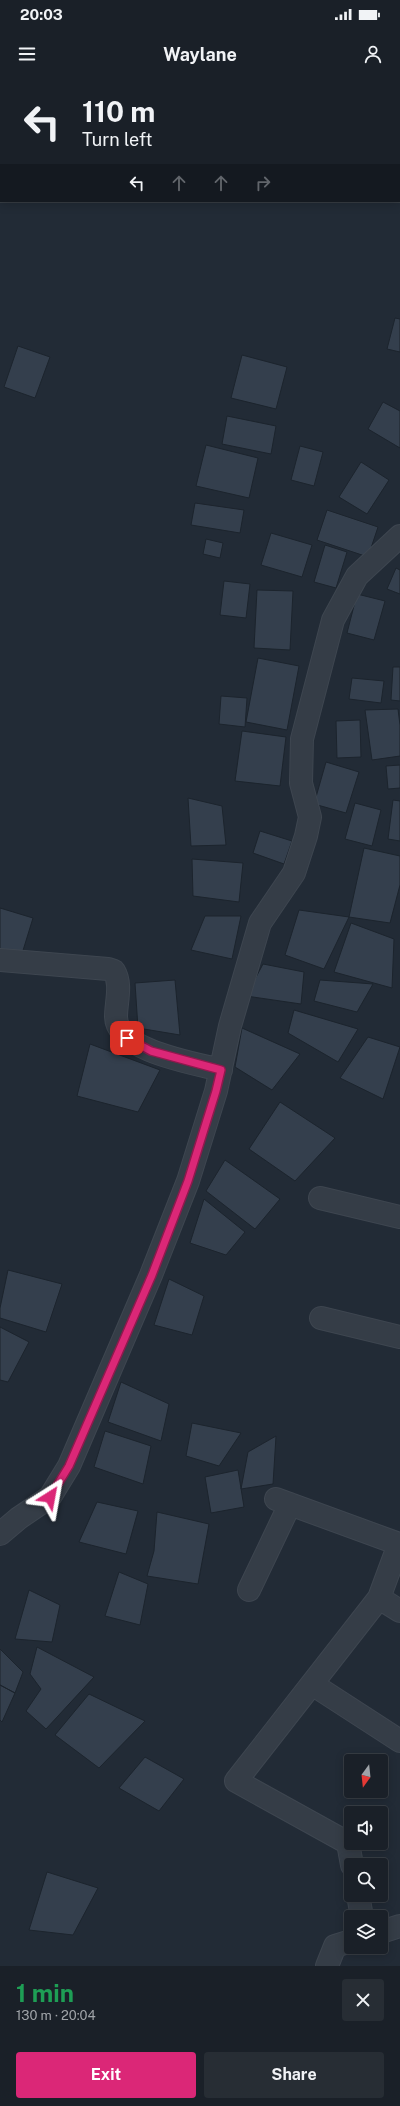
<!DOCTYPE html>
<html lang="en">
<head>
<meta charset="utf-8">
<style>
	:root { --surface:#1a2028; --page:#272d34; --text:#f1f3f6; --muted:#9fa3a8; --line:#383e45; --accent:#db2777 }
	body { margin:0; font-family:"Public Sans",sans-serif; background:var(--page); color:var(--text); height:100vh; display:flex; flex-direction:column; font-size:15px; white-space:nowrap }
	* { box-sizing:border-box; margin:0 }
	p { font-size:13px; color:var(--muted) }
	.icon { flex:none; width:22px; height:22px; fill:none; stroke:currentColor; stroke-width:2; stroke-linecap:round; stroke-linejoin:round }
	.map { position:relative; height:1886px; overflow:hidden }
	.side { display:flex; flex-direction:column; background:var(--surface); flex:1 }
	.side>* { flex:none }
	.guide { position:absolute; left:0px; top:0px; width:400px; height:122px; box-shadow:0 2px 10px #0003,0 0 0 1px var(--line); background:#1a2028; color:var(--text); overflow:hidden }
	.needle { width:26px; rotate:195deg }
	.controls { position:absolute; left:344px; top:1674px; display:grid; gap:8px }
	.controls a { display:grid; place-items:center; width:44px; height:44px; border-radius:4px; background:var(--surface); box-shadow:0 2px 10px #0003,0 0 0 1px var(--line); font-size:20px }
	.pin { position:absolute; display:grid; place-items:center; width:34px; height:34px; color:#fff; margin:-17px; border-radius:8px; box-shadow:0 2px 6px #0006 }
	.me { position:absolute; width:44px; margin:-22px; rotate:34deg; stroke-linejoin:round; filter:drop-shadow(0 0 3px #0008) }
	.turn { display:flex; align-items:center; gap:14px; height:84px; padding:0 16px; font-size:18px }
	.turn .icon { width:52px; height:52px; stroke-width:2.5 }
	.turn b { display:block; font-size:28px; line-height:34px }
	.lanes { display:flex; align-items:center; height:38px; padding:0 16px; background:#0003; justify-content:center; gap:20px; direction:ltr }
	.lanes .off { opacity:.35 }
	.round { display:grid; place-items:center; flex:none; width:42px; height:42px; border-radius:4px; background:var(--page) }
	.head { display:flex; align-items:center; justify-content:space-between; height:68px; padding:0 16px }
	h1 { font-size:24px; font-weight:700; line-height:30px; color:#1e9e55 }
	.primary-button { display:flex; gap:8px; margin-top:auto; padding:8px 16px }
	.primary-button a { flex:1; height:46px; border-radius:4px; background:var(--accent); color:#fff; font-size:16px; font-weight:700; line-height:46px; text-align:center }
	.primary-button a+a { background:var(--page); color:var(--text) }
	.status { display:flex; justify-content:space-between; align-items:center; height:28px; padding:0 20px; background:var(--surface); direction:ltr }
	.status svg { height:11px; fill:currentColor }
	header { display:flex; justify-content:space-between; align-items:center; height:52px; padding:0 16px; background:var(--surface); font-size:18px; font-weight:700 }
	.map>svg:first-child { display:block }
	.building { fill:#343f4d; stroke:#1c242d }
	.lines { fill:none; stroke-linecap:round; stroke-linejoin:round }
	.minor-casing { stroke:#3e4650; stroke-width:24 }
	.minor { stroke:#353d47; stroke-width:22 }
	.route-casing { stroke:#8e194d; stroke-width:10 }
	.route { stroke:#db2777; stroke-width:7 }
</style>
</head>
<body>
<div class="status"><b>20:03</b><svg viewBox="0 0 49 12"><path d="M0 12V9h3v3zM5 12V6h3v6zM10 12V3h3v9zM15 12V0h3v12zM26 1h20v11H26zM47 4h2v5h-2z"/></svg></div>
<header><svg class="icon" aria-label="menu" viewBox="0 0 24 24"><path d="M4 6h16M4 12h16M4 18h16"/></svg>Waylane<svg class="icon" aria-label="person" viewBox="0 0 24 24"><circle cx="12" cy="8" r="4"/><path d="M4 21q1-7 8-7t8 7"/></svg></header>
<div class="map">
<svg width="400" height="1886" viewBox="0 0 400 1886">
	<rect width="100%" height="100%" fill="#222b36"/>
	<path class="building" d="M395,238l5,1v33l-13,-3z
		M18,266l32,11 -15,41 -31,-11z
		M242,275l45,12 -11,42 -45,-11z
		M383,322l17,9v37l-32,-19z
		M227,336l49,10 -5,28 -49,-10z
		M206,365l52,13 -9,40 -53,-12z
		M300,366l23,6 -9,34 -23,-6z
		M361,382l28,18 -22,34 -28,-17z
		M195,423l49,7 -4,23 -49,-8z
		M327,430l51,17 -10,30 -51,-17z
		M271,453l41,12 -10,32 -41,-12z
		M206,459l17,4 -3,15 -17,-4z
		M325,465l22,7 -11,36 -22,-6z
		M396,488l4,2v24l-13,-5z
		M224,501l26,3 -4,34 -26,-3z
		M257,510l36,1 -3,59 -36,-2z
		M357,514l28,7 -11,39 -27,-7z
		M258,578l41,8 -12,64 -41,-8z
		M393,587h7v34l-9,-1z
		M352,598l32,3 -3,22 -32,-4z
		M221,616l26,2 -2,29 -26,-3z
		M398,629l2,16v31l-28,4 -7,-50z
		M360,640l1,37 -24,1 -1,-37z
		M242,651l44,6 -6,49 -45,-5z
		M326,682l33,10 -13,41 -32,-9z
		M400,685v23l-12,1 -2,-23z
		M188,718l34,8 4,39 -35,1z
		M393,720l7,1v40l-12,-2z
		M355,723l26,7 -9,36 -27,-7z
		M260,751l32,10 -8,23 -31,-11z
		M364,768l36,8v29l-10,38 -41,-6z
		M192,779l51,4 -4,39 -46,-6z
		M0,828l33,10 -12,39 -21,-7z
		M299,830l50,7 -25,52 -39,-14z
		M205,836h36l-9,43 -41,-9z
		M351,843l43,16 -2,49 -58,-16z
		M263,884l41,8 -3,32 -55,-8z
		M175,900l5,55 -42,-7 -3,-45z
		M320,900l53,4 -16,28 -43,-11z
		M294,930l64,19 -20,33 -50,-29z
		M242,948l58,26 -28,36 -37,-23z
		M368,957l32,10 -17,52 -43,-21z
		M90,964l70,26 -22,42 -61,-16z
		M280,1022l55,36 -40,43 -46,-32z
		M225,1080l55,39 -25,30 -49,-38z
		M204,1119l41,33 -19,23 -36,-12z
		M8,1190l54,14 -16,48 -46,-14v-10z
		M169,1199l35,17 -12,39 -38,-10z
		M0,1247l29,15 -21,40 -8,-2z
		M121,1302l48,22 -8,37 -53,-19z
		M192,1343l49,10 -22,33 -33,-10z
		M105,1351l46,15 -8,38 -49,-17z
		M276,1356l-3,48 -32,5 7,-37z
		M238,1390l6,37 -33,6 -6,-36z
		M97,1422l41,9 -12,43 -47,-12z
		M157,1432l52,12 -11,60 -51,-8 7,-25z
		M119,1492l29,12 -8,41 -35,-9z
		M29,1510l31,15 -8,37 -37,-3z
		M37,1567l57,30 -48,52 -20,-18 15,-22 -11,-15z
		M0,1569l23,23 -8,21 -15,-8z
		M0,1605l15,8 -13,29 -2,-2z
		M89,1614l56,27 -46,47 -44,-33z
		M145,1677l39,22 -25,32 -40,-23z
		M47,1792l51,16 -25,47 -44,-5z"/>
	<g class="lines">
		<g class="minor-casing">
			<path id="minor" d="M0,880l108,9 6,2c8,13 2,31 2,46 1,34 78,46 105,53
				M320,1118l80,19
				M321,1238l79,19
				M276,1419l123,45 -20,54 -143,183 112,62 4,22
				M0,1454l19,-16 31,-21 19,-31 82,-191 37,-94 28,-90 14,-65 30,-103 34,-50 12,-37 4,-19 -9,-34 1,-44 31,-119 24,-44 43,-40
				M249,1510l41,-86
				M379,1518l21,13
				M312,1604l88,57
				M358,1815l4,22
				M381,1852l19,-6
				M327,1886l8,-20 16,-5"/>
		</g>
		<use href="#minor" class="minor"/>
	</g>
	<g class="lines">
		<g class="route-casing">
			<path id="route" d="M50,1417l19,-31 83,-191 36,-94 28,-90 5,-21 -70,-19 -24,-13"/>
		</g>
		<use href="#route" class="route"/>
	</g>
</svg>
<div class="controls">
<a><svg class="needle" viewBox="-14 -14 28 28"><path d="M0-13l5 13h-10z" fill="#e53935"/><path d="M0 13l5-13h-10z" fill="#9fa3a8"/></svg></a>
<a><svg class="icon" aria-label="sound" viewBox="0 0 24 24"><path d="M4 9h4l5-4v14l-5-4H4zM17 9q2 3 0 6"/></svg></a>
<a><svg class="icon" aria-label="search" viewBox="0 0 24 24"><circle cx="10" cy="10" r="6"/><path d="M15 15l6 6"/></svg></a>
<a><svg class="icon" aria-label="layers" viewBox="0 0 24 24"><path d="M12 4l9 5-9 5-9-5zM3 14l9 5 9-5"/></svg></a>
</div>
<div class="pin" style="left:127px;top:958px;background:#d93025"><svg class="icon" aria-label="arrive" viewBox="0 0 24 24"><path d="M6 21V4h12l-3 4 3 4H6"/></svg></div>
<svg class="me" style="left:50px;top:1417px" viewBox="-20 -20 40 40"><path d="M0-17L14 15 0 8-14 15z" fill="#db2777" stroke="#fff" stroke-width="4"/></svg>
<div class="guide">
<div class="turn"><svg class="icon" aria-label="left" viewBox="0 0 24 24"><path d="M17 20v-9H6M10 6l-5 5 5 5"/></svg><div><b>110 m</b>Turn left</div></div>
<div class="lanes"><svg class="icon" aria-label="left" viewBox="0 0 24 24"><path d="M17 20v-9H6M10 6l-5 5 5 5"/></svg><svg class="icon off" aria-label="ahead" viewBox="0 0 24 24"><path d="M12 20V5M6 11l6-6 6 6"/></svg><svg class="icon off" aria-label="ahead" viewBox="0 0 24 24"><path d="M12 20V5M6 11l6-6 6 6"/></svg><svg class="icon off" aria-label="right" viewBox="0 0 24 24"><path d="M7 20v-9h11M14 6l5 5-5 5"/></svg></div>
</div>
</div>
<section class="side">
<div class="head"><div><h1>1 min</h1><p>130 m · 20:04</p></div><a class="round"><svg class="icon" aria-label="close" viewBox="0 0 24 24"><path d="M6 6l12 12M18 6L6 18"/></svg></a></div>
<div class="primary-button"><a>Exit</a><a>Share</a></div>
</section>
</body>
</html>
